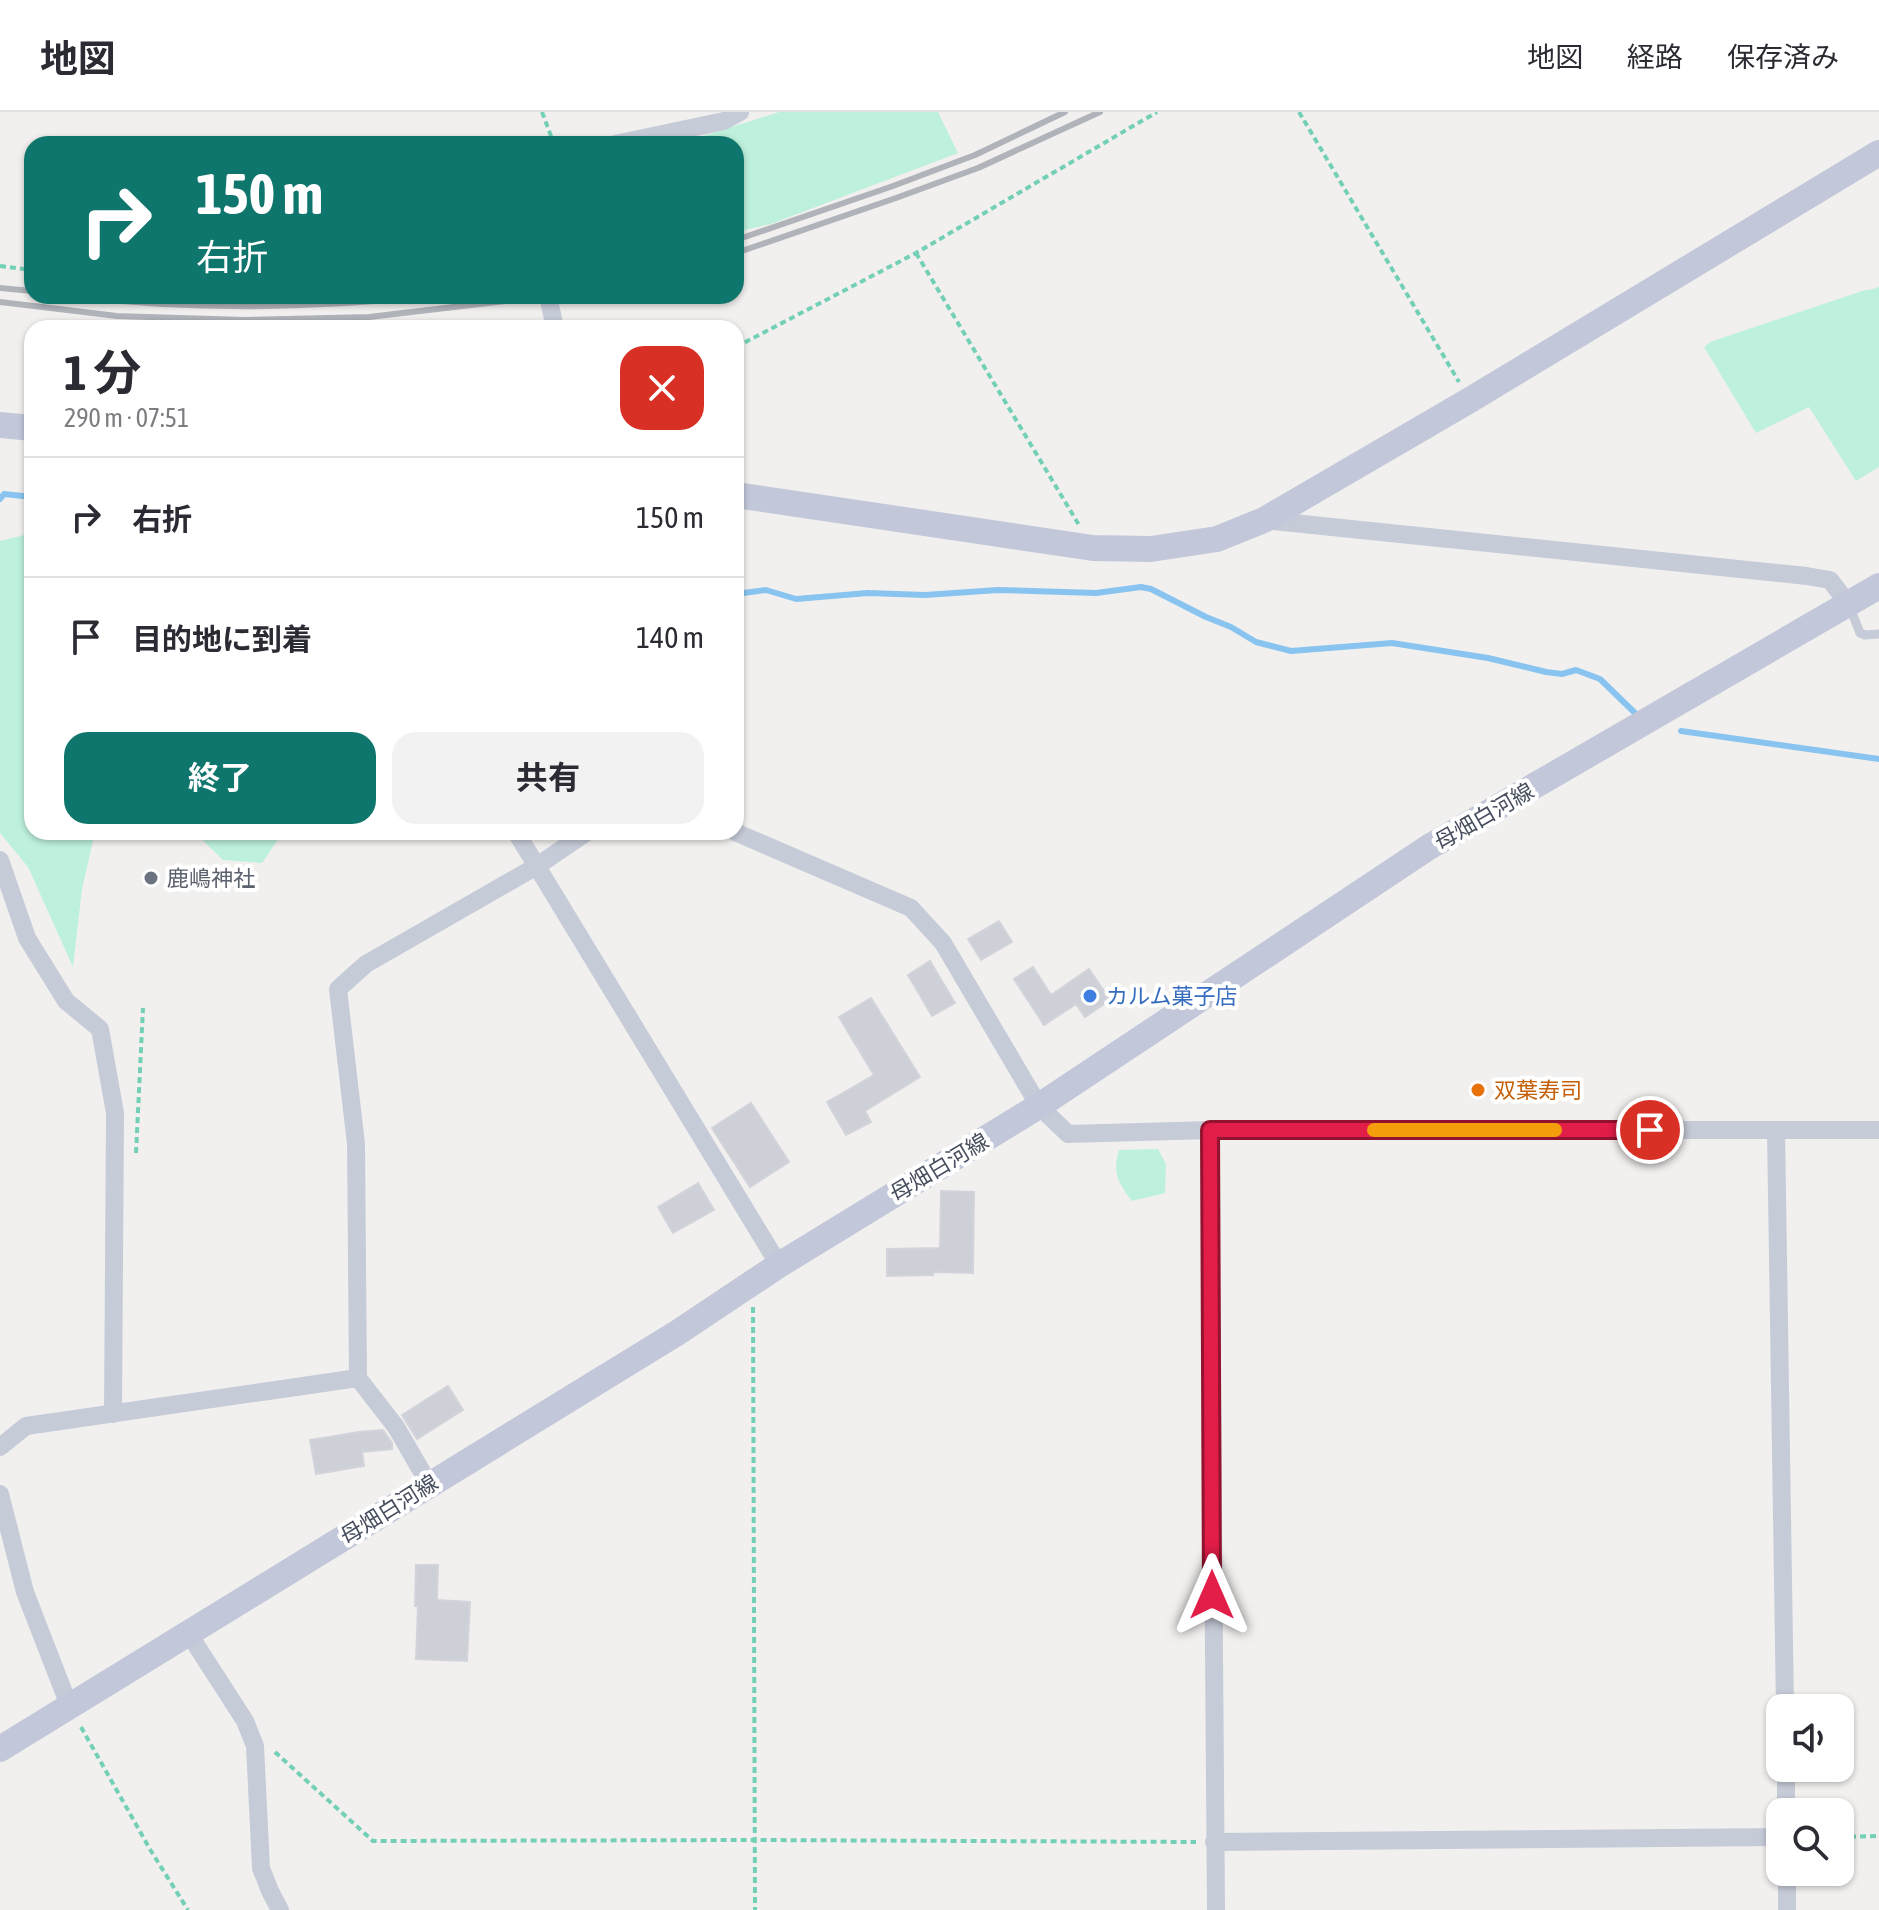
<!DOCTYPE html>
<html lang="ja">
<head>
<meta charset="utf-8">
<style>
	:root { --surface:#fff; --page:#f2f2f3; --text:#2b2b33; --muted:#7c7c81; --line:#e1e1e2; --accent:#0f766e }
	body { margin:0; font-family:"Asap Condensed","Noto Sans JP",sans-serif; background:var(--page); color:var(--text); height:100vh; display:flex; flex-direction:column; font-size:30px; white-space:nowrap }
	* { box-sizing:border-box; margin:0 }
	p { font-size:26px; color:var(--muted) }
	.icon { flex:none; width:44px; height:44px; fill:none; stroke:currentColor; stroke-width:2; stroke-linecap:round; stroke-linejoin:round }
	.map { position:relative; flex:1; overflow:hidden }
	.drawer { position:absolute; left:24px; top:208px; width:720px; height:520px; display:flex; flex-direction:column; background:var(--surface); border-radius:24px; box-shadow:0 2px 6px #0004 }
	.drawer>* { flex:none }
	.guide { position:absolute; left:24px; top:24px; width:720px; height:168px; border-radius:24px; box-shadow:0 2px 6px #0004; background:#0f766e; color:#fff; overflow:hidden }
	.fabs { position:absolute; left:1766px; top:1582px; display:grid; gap:16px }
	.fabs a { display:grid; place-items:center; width:88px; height:88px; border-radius:16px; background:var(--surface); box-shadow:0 2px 6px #0004; font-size:40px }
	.pin { position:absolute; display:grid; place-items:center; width:68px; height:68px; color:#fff; margin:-34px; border:4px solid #fff; border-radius:50%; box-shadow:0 2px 8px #0007 }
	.me { position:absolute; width:88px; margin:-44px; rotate:0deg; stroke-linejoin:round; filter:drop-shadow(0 0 6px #0008) }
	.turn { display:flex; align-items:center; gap:28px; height:168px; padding:0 40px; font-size:36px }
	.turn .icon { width:104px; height:104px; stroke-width:2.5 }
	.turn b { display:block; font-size:56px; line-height:68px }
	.round { display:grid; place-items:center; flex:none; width:84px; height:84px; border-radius:24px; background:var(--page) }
	.headline { display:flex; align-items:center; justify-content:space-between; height:136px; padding:0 40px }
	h1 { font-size:48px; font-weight:700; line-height:60px }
	.cta { display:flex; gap:16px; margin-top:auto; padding:16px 40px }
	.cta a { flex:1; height:92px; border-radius:24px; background:var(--accent); color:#fff; font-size:32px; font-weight:700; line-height:92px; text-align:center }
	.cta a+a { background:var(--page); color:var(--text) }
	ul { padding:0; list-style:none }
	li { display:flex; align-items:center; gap:24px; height:120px; padding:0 40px; border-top:2px solid var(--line) }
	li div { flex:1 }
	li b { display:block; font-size:30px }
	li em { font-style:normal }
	header { display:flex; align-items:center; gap:48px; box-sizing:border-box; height:112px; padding:0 40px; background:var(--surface); border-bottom:2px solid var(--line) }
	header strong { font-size:38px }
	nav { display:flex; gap:44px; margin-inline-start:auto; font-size:28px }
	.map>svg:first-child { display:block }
	.green { fill:#bdf1dc }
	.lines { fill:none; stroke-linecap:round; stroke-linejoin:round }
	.stream { stroke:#88c4ef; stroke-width:6 }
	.building { fill:#ced0d7; stroke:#d3d4db; stroke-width:2 }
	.path { stroke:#73d0b6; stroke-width:4; stroke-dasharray:6 4; stroke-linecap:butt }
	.lane { stroke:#c6cbd8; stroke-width:9 }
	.street { stroke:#c6cbd8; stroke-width:18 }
	.secondary { stroke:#c2c8d9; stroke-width:26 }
	.rail { stroke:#b1b3ba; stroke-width:6 }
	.route-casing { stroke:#92132f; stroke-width:20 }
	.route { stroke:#e11d48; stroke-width:14 }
	.slow { stroke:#f59e0b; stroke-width:14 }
	.worship-dot { fill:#6b7280; stroke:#fff; stroke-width:3 }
	.shop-dot { fill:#3f7fe0; stroke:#fff; stroke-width:3 }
	.food-dot { fill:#e8710a; stroke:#fff; stroke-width:3 }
	.labels { text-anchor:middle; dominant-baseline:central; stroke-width:8; stroke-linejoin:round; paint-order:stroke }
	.street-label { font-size:22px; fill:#474e5e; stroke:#fff }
	.worship-label { font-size:22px; fill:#5b616d; stroke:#fff; text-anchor:start }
	.shop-label { font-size:22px; fill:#366cbe; stroke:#fff; text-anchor:start }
	.food-label { font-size:22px; fill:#c56008; stroke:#fff; text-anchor:start }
</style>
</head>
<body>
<header>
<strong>地図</strong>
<nav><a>地図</a><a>経路</a><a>保存済み</a></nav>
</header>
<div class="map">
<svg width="1879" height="1798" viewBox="0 0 1879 1798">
	<rect width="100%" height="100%" fill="#f2f0ef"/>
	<path class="green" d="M779,0h159l20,41 -187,71 -35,8v-88h-58z
		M1879,175v180l-23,14 -47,-74 -53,26 -52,-86 6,-5 155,-52h4z
		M32,421v299h63l-13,57 -9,78 -45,-100 -28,-34v-292z
		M194,720h89l-21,31 -39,-3z
		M1158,1037l8,15 -1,29 -33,8c-14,-19 -20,-27 -13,-51z"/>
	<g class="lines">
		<path class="stream" d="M0,387l4,-5 28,3
			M736,482l30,-4 30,9 72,-6 57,2 73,-5 98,3 45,-6 10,2 55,28 25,10 25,15 35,9 101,-8 96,15 58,14 16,2 14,-4 24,9 36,35
			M1681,619l198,28"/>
	</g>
	<path class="building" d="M999,809l13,21 -31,18 -13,-21z
		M930,849l25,42 -23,13 -24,-41z
		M1033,855l18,28 38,-26 21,31 -25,17 -9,-13 -32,21 -30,-46z
		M871,886l49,79 -55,34 6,11 -25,13 -19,-33 47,-27 -35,-58z
		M751,991l38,59 -39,25 -38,-59z
		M698,1071l16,27 -41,23 -15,-26z
		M941,1079l33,1 -1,81 -40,-1v3l-46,1v-27l53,-1z
		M448,1274l15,24 -46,29 -15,-24z
		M383,1318l9,13v6l-30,3 2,14 -48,8 -6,-34 49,-8z
		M416,1453h22l-1,35 33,2 -3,59 -51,-2 2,-53h-3z"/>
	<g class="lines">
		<path class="path" d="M542,0l12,32
			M1299,0l160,270
			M916,141l163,272
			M0,154l32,4
			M736,235l180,-94 241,-141
			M136,1041l7,-145
			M753,1195l2,603
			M81,1615l70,124 37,59
			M275,1640l98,89 381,-1 442,2
			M1840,1725l39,-1"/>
		<path class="lane" d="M1849,493l11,28 5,2 14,-1"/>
		<path class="street" d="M615,32l109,-23 16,-9
			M548,184l7,32
			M1264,408l543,56 23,4 19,25
			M516,720l263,433
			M735,720l176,76 32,35 96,163 29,28 142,-4h669
			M0,748l27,78 39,63 34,28 15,84 -2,301
			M1210,1018l6,780
			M1776,1018l9,578
			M0,1335l26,-21 332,-48
			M429,1372l-33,-57 -38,-49 -2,-234 -18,-155 28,-25 171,-98 50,-34
			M0,1382l25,98 45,116
			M189,1522l56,87 10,25 6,122 9,23 10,19
			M1786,1656v44
			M1214,1730l566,-5
			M1787,1760v38"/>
		<path class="secondary" d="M0,313l32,3
			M736,383l357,53 58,1 66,-10 47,-19 206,-120 409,-247
			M0,1637l677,-416 102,-68 260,-159 390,-259 450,-261"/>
		<path class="rail" d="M736,128l157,-54 82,-31 90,-43
			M736,141l160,-55 82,-30 122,-56
			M0,176l32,3
			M70,184c119,14 240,13 359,0
			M0,190l117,14 128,4 124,-3 178,-21"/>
	</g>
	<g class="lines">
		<g class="route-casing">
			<path id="route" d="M1212,1483l-2,-465h440"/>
		</g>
		<use href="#route" class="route"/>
		<path class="slow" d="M1374,1018h181"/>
	</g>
	<circle class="worship-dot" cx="151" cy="766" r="8"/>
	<circle class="shop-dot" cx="1090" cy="884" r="8"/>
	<circle class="food-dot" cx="1478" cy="978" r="8"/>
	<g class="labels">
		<g class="street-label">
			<text transform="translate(1484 704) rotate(-30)">母畑白河線</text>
			<text transform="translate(939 1055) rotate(-31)">母畑白河線</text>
			<text transform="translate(389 1397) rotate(-32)">母畑白河線</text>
		</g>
		<g class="worship-label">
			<text x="167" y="766">鹿嶋神社</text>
		</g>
		<g class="shop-label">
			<text x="1106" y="884">カルム菓子店</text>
		</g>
		<g class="food-label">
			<text x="1494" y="978">双葉寿司</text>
		</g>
	</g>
</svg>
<div class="fabs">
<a><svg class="icon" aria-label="sound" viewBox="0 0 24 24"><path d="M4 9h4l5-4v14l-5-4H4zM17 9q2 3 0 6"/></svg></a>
<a><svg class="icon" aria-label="search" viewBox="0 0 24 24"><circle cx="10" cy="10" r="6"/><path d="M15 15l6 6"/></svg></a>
</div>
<div class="pin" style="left:1650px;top:1018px;background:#d93025"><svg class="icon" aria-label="arrive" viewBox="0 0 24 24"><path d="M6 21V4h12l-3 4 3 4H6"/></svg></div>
<svg class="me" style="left:1212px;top:1483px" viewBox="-20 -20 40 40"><path d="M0-17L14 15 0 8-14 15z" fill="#e11d48" stroke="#fff" stroke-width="4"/></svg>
<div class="guide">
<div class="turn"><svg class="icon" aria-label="right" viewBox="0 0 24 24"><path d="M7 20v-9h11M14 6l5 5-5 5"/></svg><div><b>150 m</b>右折</div></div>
</div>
<section class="drawer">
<div class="headline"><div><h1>1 分</h1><p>290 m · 07:51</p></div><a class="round" style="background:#d93025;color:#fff"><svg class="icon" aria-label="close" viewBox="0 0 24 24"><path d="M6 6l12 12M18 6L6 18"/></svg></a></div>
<ul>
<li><svg class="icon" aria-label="right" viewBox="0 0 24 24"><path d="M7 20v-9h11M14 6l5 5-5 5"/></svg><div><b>右折</b></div><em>150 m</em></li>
<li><svg class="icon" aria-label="arrive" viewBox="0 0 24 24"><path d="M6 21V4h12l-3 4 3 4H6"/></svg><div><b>目的地に到着</b></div><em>140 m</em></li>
</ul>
<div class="cta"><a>終了</a><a>共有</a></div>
</section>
</div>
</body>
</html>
